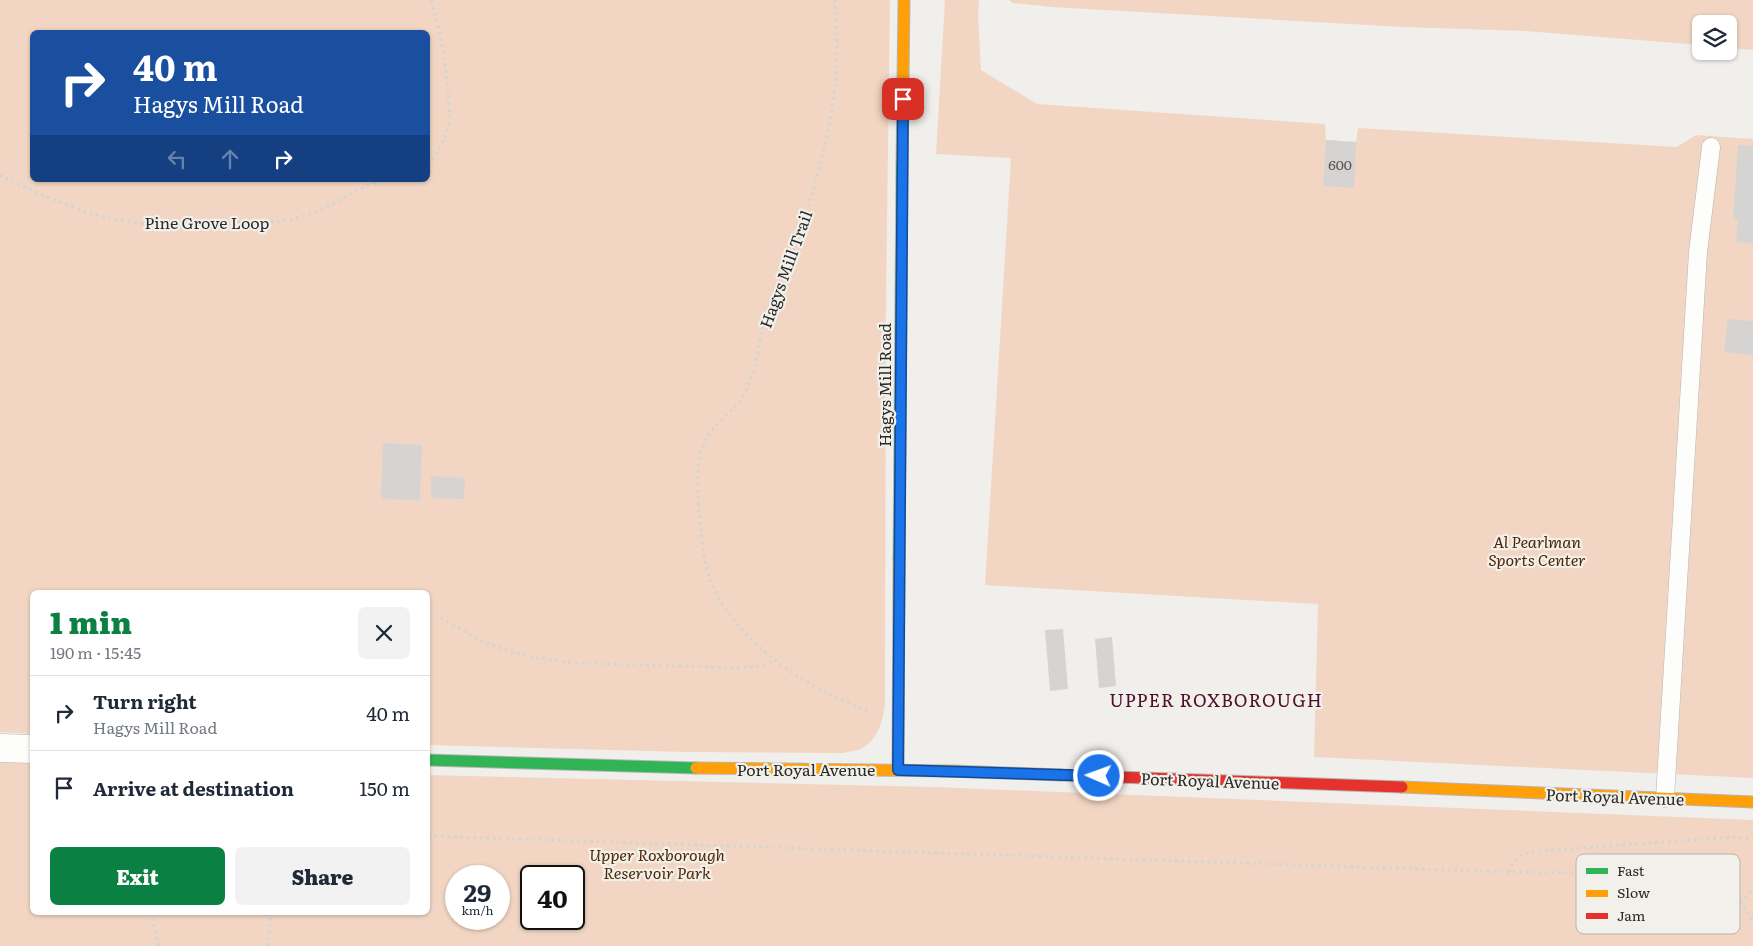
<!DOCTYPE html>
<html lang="en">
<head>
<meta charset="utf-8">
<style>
	:root { --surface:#fff; --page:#f2f2f3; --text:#1f2937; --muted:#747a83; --line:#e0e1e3; --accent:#0b8043 }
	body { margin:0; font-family:Literata,serif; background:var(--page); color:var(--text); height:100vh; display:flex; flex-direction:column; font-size:19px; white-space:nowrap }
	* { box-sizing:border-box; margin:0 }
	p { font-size:16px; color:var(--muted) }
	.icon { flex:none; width:28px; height:28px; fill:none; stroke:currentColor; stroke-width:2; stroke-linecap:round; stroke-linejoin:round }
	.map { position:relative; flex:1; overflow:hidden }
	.sheet { position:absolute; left:30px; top:590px; width:400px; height:325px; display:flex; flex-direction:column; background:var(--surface); border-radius:8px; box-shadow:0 1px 4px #0004 }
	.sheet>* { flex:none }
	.banner { position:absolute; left:30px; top:30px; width:400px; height:152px; border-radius:8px; box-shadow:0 1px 4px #0004; background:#1a4fa0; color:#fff; overflow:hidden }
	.controls { position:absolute; left:1692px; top:15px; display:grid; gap:10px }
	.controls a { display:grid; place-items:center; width:45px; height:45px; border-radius:8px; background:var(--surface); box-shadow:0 1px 4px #0004; font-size:25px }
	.speed { position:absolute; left:445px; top:865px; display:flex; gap:10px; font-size:25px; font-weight:700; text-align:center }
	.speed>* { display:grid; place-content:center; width:65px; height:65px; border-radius:50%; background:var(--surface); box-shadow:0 1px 4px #0004; line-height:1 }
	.speed small { font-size:12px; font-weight:400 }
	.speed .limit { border:2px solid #111; border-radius:8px; background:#fff; color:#111 }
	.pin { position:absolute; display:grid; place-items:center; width:42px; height:42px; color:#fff; margin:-21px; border-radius:10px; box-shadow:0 2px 8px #0006 }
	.me { position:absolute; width:55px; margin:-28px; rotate:272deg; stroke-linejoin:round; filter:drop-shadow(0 0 4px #0008) }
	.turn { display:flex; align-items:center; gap:18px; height:105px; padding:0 20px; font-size:22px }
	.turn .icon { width:65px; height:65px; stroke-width:2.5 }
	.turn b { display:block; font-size:35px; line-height:42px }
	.lanes { display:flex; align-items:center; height:48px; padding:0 20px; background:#0003; justify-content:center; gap:25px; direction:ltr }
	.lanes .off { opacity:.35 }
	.round { display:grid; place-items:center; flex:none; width:52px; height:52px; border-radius:8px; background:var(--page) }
	.overview { display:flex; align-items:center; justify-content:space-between; height:85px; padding:0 20px }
	h1 { font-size:30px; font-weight:800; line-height:38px; color:var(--accent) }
	.action { display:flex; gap:10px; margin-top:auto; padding:10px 20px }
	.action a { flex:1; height:58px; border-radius:8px; background:var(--accent); color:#fff; font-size:20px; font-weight:800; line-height:58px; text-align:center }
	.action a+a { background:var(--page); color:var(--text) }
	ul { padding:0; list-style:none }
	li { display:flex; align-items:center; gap:15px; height:75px; padding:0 20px; border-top:1px solid var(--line) }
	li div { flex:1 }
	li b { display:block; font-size:19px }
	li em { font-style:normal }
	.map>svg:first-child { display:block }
	.green { fill:#f2d6c3; fill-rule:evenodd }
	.building { fill:#d5d4d2 }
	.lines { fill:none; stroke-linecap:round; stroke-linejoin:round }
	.lane-casing { stroke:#b6b6b4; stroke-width:19 }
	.street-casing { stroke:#b6b6b4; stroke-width:29 }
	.fast-casing { stroke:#b6b6b4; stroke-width:13 }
	.slow-casing { stroke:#b6b6b4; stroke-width:13 }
	.jam-casing { stroke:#b6b6b4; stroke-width:13 }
	.path { stroke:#d4d4d2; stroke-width:3; stroke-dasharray:2.5 4; stroke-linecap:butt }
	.lane { stroke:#fdfdfc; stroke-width:18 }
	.street { stroke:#fdfdfc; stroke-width:28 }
	.fast { stroke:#30b455; stroke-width:11 }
	.slow { stroke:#ff9f0a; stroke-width:11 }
	.jam { stroke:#e5322d; stroke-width:11 }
	.route-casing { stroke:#114b97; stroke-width:12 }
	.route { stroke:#1a73e8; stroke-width:9 }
	.labels { text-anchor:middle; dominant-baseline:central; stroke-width:4.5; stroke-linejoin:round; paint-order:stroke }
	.number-label { font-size:14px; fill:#545452 }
	.street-label { font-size:16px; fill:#292927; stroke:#f1f0eb }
	.park-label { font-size:16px; font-style:italic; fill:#522600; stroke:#f1f0eb }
	.neighbourhood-label { font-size:18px; letter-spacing:1px; fill:#4e0f31; stroke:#f1f0eb }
	.key { fill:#f1f0eb; stroke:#b5b4b0; stroke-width:1 }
	.key-label { font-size:14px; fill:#292927 }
</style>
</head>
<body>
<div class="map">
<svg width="1753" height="946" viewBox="0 0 1753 946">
	<rect width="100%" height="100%" fill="#f0efec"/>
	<path class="green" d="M0,0h890l-4,297 -1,407c-2,16 -6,33 -21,43 -5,4 -14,4 -20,6l-158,-1 -258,-7v-153h-396v142l-32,-2zM32,32h396v148h-396z
		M945,0h34l-1,15 3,55 56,34 288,20 1,16 30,2 2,-14 319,19 19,-12 57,4v639l-439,-21 4,-153 -333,-19 26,-427 -75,-4z
		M1009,0h744v50l-24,-2v-24h-28v21l-176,-14 -121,-4 -352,-20 -39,-4z
		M0,758l32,2v152h396v-137l506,12 819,33v126h-1753zM456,876h43v43h-43zM531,876h43v43h-43z"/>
	<path class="building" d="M1326,140l30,2 -2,46 -31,-2z
		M1738,145l15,1v97l-17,-1 2,-23h-5z
		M1728,319l25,2v34l-29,-3z
		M383,443l39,2 -2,55 -39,-1z
		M431,476l34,2 -1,21 -33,-1z
		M1063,629l5,60 -18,2 -5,-61z
		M1112,637l4,49 -17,2 -4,-49z"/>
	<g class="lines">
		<g class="lane-casing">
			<path id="lane" d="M1665,798l33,-546 13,-105"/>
		</g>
		<g class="street-casing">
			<path id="street" d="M0,748l32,1"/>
		</g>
		<g class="fast-casing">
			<path id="fast" d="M899,559l3,-396
				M428,760l268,8"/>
		</g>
		<g class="slow-casing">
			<path id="slow" d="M902,163l2,-163
				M696,768l258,3 106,4
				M898,769l1,-210
				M1402,787l351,15"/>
		</g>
		<g class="jam-casing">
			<path id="jam" d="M1060,775l342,12"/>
		</g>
		<path class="path" d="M835,0c1,29 4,59 0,87 -6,51 -22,108 -39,156 -8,22 -22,42 -29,65 -6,21 -8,43 -14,64 -3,10 -8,23 -14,30 -11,13 -29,25 -35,41 -9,23 -7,50 -4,74 2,21 3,45 11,65 26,62 98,108 160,130
			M428,165c9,-12 16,-23 20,-38 2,-11 1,-24 0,-35 -2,-31 -8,-62 -17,-92
			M0,175c47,23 99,47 152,49 24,1 48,-1 72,-2 26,0 52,3 76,-5 30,-8 54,-29 84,-37
			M441,618l38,22 32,12 26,6 37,5 164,5 26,-2 11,-6
			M428,836l1081,36 159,2 27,3 22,8 13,9 10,8 13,18
			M1509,872c7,-18 12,-18 29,-21l198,-14 17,2
			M1740,902l13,-12
			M150,912l9,34
			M268,946l3,-34"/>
		<use href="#lane" class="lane"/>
		<use href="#street" class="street"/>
		<use href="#fast" class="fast"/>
		<use href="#slow" class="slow"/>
		<use href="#jam" class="jam"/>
	</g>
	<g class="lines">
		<g class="route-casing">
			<path id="route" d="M903,99l-5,671 201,6"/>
		</g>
		<use href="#route" class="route"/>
	</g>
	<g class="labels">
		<g class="number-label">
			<text x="1340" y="164">600</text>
		</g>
		<g class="street-label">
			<text x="207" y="222">Pine Grove Loop</text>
			<text transform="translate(785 269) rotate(-70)">Hagys Mill Trail</text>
			<text transform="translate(884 385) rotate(-90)">Hagys Mill Road</text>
			<text x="806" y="769">Port Royal Avenue</text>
			<text transform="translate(1210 780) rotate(2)">Port Royal Avenue</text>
			<text transform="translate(1615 796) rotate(2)">Port Royal Avenue</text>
		</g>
		<g class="park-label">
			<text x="1537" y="541">Al Pearlman<tspan x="1537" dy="18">Sports Center</tspan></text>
			<text x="657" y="854">Upper Roxborough<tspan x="657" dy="18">Reservoir Park</tspan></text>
		</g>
		<g class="neighbourhood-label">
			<text x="1216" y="699">UPPER ROXBOROUGH</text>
		</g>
	</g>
	<rect x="1576" y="854" width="164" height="80" rx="8" class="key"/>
	<rect x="1586" y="868" width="22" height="6" fill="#30b455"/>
	<rect x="1586" y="890" width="22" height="7" fill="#ff9f0a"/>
	<rect x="1586" y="913" width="22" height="6" fill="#e5322d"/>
	<g class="key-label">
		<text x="1617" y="876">Fast</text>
		<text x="1617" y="898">Slow</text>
		<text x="1617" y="921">Jam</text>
	</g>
</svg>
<div class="controls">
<a><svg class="icon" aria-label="layers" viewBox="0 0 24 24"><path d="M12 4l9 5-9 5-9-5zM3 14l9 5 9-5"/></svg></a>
</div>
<div class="speed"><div>29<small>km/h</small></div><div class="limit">40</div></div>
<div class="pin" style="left:903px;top:99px;background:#d93025"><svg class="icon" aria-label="arrive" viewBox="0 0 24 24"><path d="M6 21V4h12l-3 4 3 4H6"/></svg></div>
<svg class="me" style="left:1099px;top:776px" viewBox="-20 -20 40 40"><circle r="17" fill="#1a73e8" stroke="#fff" stroke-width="3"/><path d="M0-11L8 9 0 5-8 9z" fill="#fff"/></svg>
<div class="banner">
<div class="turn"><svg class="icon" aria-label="right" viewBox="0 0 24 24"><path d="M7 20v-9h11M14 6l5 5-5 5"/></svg><div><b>40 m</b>Hagys Mill Road</div></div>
<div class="lanes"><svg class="icon off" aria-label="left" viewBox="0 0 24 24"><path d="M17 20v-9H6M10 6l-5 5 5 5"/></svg><svg class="icon off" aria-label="ahead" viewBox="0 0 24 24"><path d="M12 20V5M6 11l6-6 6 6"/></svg><svg class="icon" aria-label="right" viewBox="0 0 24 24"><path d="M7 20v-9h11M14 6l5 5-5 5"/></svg></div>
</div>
<section class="sheet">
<div class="overview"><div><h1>1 min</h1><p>190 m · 15:45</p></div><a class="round"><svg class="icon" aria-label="close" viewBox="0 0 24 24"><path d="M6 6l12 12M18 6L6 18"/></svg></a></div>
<ul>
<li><svg class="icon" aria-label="right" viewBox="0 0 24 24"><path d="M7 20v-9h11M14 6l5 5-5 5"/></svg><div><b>Turn right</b><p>Hagys Mill Road</p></div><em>40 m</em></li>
<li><svg class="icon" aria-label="arrive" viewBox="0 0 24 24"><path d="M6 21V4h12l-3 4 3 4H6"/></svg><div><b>Arrive at destination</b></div><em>150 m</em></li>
</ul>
<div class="action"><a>Exit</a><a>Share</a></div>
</section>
</div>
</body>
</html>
